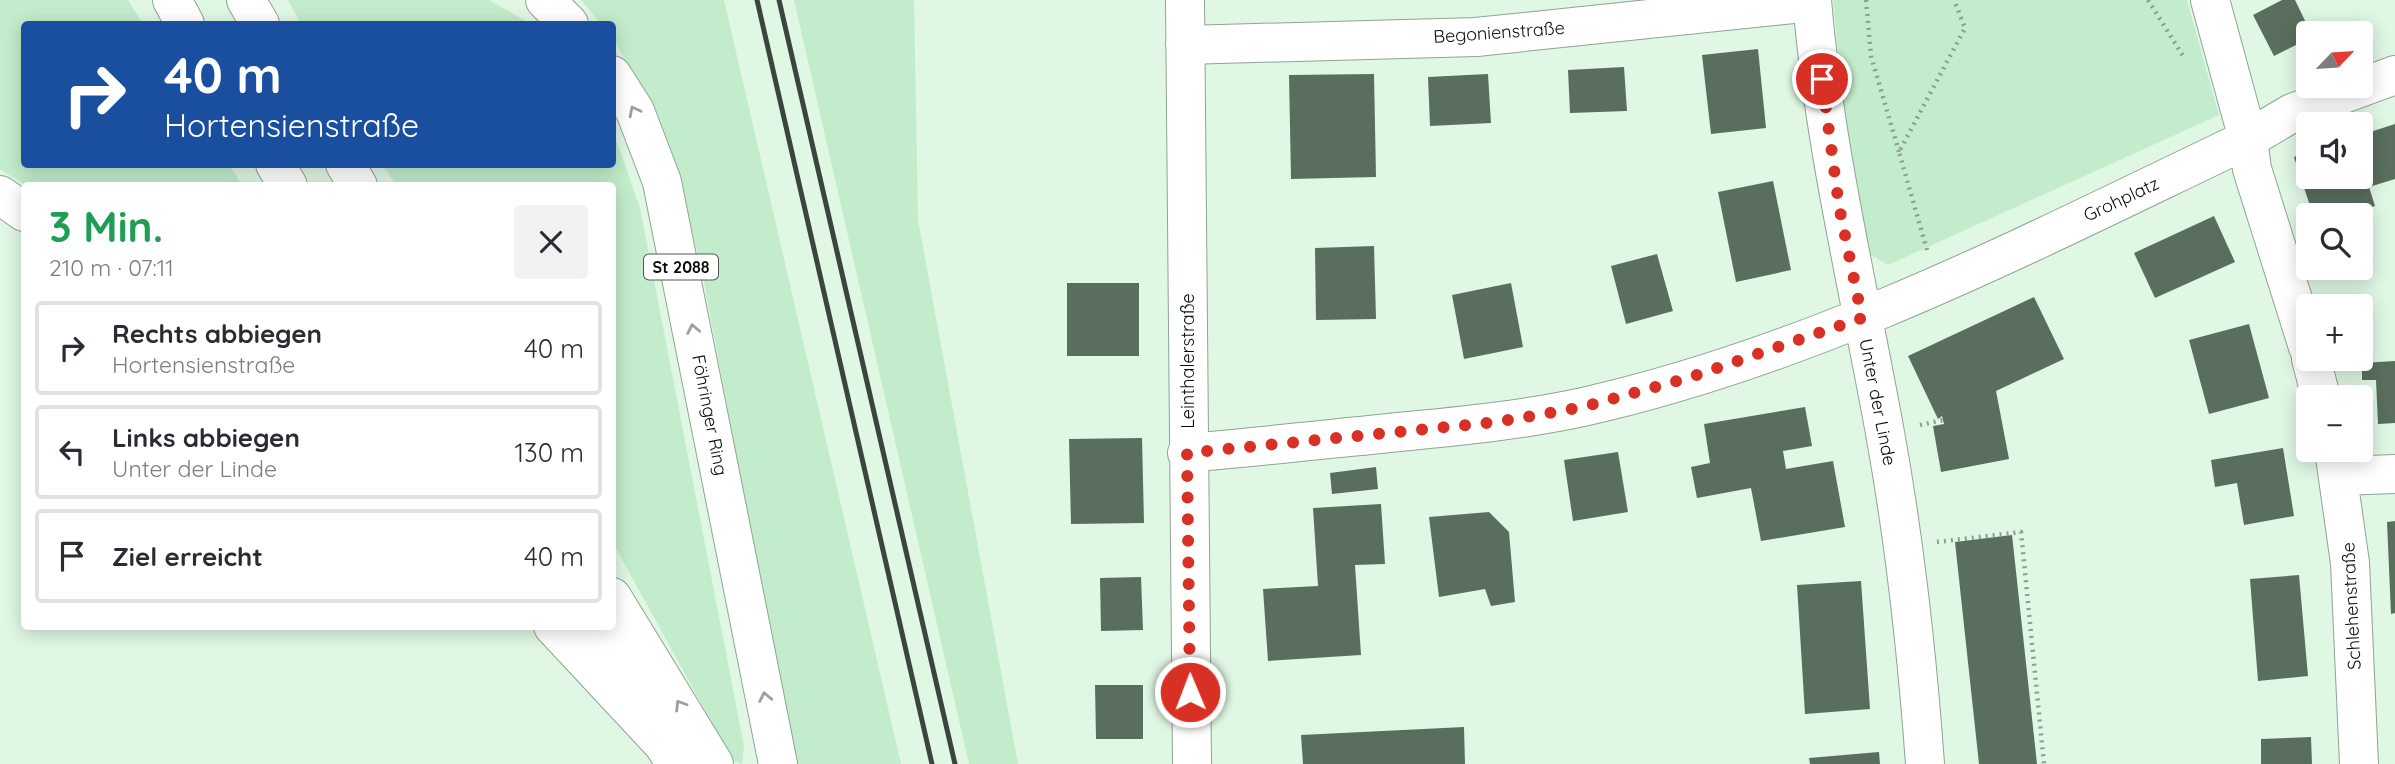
<!DOCTYPE html>
<html lang="de">
<head>
<meta charset="utf-8">
<style>
	:root { --surface:#fff; --page:#f2f2f3; --text:#2b2b33; --muted:#7c7c81; --line:#e1e1e2 }
	body { margin:0; font-family:Quicksand,sans-serif; background:var(--page); color:var(--text); height:100vh; display:flex; flex-direction:column; font-size:26px; white-space:nowrap }
	* { box-sizing:border-box; margin:0 }
	p { font-size:23px; color:var(--muted) }
	.icon { flex:none; width:38px; height:38px; fill:none; stroke:currentColor; stroke-width:2; stroke-linecap:round; stroke-linejoin:round }
	.map { position:relative; flex:1; overflow:hidden }
	.panel { position:absolute; left:21px; top:182px; width:595px; height:448px; display:flex; flex-direction:column; background:var(--surface); border-radius:7px; box-shadow:0 4px 18px #0003 }
	.panel>* { flex:none }
	.guide { position:absolute; left:21px; top:21px; width:595px; height:147px; border-radius:7px; box-shadow:0 4px 18px #0003; background:#1a4fa0; color:#fff; overflow:hidden }
	.needle { width:46px; rotate:65deg }
	.fabs { position:absolute; left:2296px; top:21px; display:grid; gap:14px }
	.fabs a { display:grid; place-items:center; width:77px; height:77px; border-radius:7px; background:var(--surface); box-shadow:0 4px 18px #0003; font-size:35px }
	.pin { position:absolute; display:grid; place-items:center; width:60px; height:60px; color:#fff; margin:-30px; border:4px solid #fff; border-radius:50%; box-shadow:0 2px 7px #0007 }
	.me { position:absolute; width:77px; margin:-38px; rotate:359deg; stroke-linejoin:round; filter:drop-shadow(0 0 5px #0008) }
	.turn { display:flex; align-items:center; gap:24px; height:147px; padding:0 28px; font-size:32px }
	.turn .icon { width:91px; height:91px; stroke-width:2.5 }
	.turn b { display:block; font-size:49px; line-height:60px }
	.round { display:grid; place-items:center; flex:none; width:74px; height:74px; border-radius:7px; background:var(--page) }
	.headline { display:flex; align-items:center; justify-content:space-between; height:119px; padding:0 28px }
	h1 { font-size:42px; font-weight:700; line-height:52px; color:#1e9e55 }
	ul { padding:0; list-style:none }
	li { display:flex; align-items:center; gap:21px; height:94px; margin:0 14px 10px; padding:0 14px; border:4px solid var(--line); border-radius:7px }
	li div { flex:1 }
	li b { display:block; font-size:26px }
	li em { font-style:normal }
	.map>svg:first-child { display:block }
	.green { fill:#c2eccb }
	.building { fill:#5a6e5e }
	.lines { fill:none; stroke-linecap:round; stroke-linejoin:round }
	.minor-casing { stroke:#8fa493; stroke-width:40 }
	.trunk-casing { stroke:#8fa493; stroke-width:40 }
	.motorway-casing { stroke:#8fa493; stroke-width:40 }
	.path { stroke:#8d9e91; stroke-width:4.5; stroke-dasharray:2 5; stroke-linecap:butt }
	.minor { stroke:#fff; stroke-width:38 }
	.trunk { stroke:#fff; stroke-width:38 }
	.motorway { stroke:#fff; stroke-width:38 }
	.rail { stroke:#3b453d; stroke-width:5 }
	.oneway { stroke:#9c9f9d }
	.route { stroke:#d93025; stroke-width:12; stroke-dasharray:0 21.6 }
	.labels { text-anchor:middle; dominant-baseline:central; stroke-width:7; stroke-linejoin:round; paint-order:stroke }
	.shield { fill:#fff; stroke:#515653; stroke-width:2 }
	.shield-label { font-size:16px; font-weight:bold; fill:#070e09 }
	.street-label { font-size:18px; fill:#070e09; stroke:#fff }
</style>
</head>
<body>
<div class="map">
<svg width="2395" height="764" viewBox="0 0 2395 764">
	<rect width="100%" height="100%" fill="#e0f7e4"/>
	<path class="green" d="M0,0h128l15,24h-119v140l205,1 13,20h-217l-25,-16z
		M288,0h201l42,24h-230z
		M581,0h143l177,764h-107l-94,-503 -26,-94 -22,-61 -39,-68 -1,-14h-11z
		M794,0h120l4,220 100,544h-49z
		M1833,0h354l32,115 -331,150 -19,-11 -26,-150z
		M613,131l27,77 104,538 -2,18 -9,-3 -120,-218 -1,-357 -216,-1 -13,-20 229,-1z"/>
	<path class="building" d="M2282,0h13l16,33h-3v6l-34,17 -21,-41z
		M1758,49l8,79 -55,6 -9,-79z
		M1624,67l3,44 -57,2 -2,-43z
		M1374,74l2,103 -85,2 -2,-104z
		M1488,74l3,49 -61,3 -2,-49z
		M2395,124v55l-26,8 6,19 -28,9h-34l-19,-58 14,-5v25h53v-42z
		M1773,181l18,89 -55,12 -18,-90z
		M2214,216l21,46 -80,36 -21,-45z
		M1374,246l2,73 -60,1 -1,-72z
		M1657,254l16,57 -47,13 -15,-58z
		M1067,283h72v73h-72z
		M1511,283l12,64 -59,12 -12,-64z
		M2034,297l30,62 -68,32 13,68 -68,13 -8,-46 11,-2 -2,-8 -4,3 -30,-63z
		M2249,324l20,74 -60,16 -20,-74z
		M2395,361v62l-17,1 -2,-44h-14v-17z
		M1805,407l7,39 -29,5 3,18 47,-8 12,66 -84,14 -10,-53 -54,10 -6,-31 19,-4 -6,-39z
		M1142,438l2,85 -73,1 -2,-85z
		M2283,448l11,68 -50,9 -7,-42 -22,4 -4,-27z
		M1618,452l10,60 -55,9 -9,-61z
		M1376,467l2,22 -46,5 -2,-21z
		M1381,504l4,60 -30,1 6,90 -93,6 -5,-72 55,-3 -5,-78z
		M1489,512l20,20 6,70 -24,4 -6,-17 -46,8 -10,-80z
		M2395,521v92l-4,1 -4,-92z
		M2012,535l25,229h-58l-24,-222z
		M2299,575l9,101 -50,5 -8,-102z
		M1141,577l2,53 -42,1 -1,-53z
		M1861,581l9,128 -65,5 -8,-129z
		M1095,685h48v54h-47z
		M1464,727l1,37h-162l-2,-29z
		M2311,737l1,27h-51v-25z
		M1879,752l1,12h-70l-1,-6z"/>
	<g class="lines">
		<g class="minor-casing">
			<path id="minor" d="M1185,0l7,764
				M1812,0c12,146 47,289 73,433 20,110 32,220 40,331
				M2210,0l38,139 4,30 56,178
				M1185,45l291,-8 336,-35
				M2311,359l10,38
				M2334,450l16,113 9,201
				M1187,453c71,-6 142,-14 212,-21 62,-6 124,-12 184,-25 235,-53 449,-165 665,-268l44,-26 103,-38
				M2340,476l55,-2"/>
		</g>
		<g class="trunk-casing">
			<path id="trunk" d="M545,0l24,24
				M612,75l23,36 27,71 116,582
				M0,195l24,17
				M553,626l110,118 13,20"/>
		</g>
		<g class="motorway-casing">
			<path id="motorway" d="M172,0l13,24
				M246,0l14,24
				M275,164l13,22
				M345,164l13,22
				M612,597l102,167
				M587,626l76,118"/>
		</g>
		<path class="path" d="M1866,0l5,56 28,96
			M2148,0l37,59
			M1927,250l-28,-98 66,-124 -11,-28
			M1920,425l23,-5
			M1937,542l84,-10 23,232"/>
		<use href="#minor" class="minor"/>
		<use href="#trunk" class="trunk"/>
		<use href="#motorway" class="motorway"/>
		<path class="rail" d="M757,0l175,764
			M779,0l176,764"/>
	</g>
	<defs><path id="oneway-chevron" d="M-2-3.5L2.5 0L-2 3.5" fill="none" stroke-width="1.6" stroke-linecap="round" stroke-linejoin="round" transform="scale(1.75)"/></defs>
	<g class="oneway">
		<use href="#oneway-chevron" transform="translate(634 111) rotate(-117)"/>
		<use href="#oneway-chevron" transform="translate(693 329) rotate(-101)"/>
		<use href="#oneway-chevron" transform="translate(765 697) rotate(-101)"/>
		<use href="#oneway-chevron" transform="translate(680 705) rotate(-122)"/>
	</g>
	<g class="lines">
		<path class="route" d="M1190,692l-3,-239 310,-31 86,-15 105,-29 174,-60 -23,-112 -17,-127"/>
	</g>
	<g class="labels">
		<rect class="shield" x="644" y="254.5" width="74" height="25" rx="5"/>
		<g class="shield-label">
			<text x="681" y="267">St 2088</text>
		</g>
		<g class="street-label">
			<text transform="translate(1499 32) rotate(-4)">Begonienstraße</text>
			<text transform="translate(2121 199) rotate(-25)">Grohplatz</text>
			<text transform="translate(1187 361) rotate(-90)">Leinthalerstraße</text>
			<text transform="translate(1878 402) rotate(79)">Unter der Linde</text>
			<text transform="translate(710 415) rotate(79)">Föhringer Ring</text>
			<text transform="translate(2351 606) rotate(-93)">Schlehenstraße</text>
		</g>
	</g>
</svg>
<div class="fabs">
<a><svg class="needle" viewBox="-14 -14 28 28"><path d="M0-13l5 13h-10z" fill="#e53935"/><path d="M0 13l5-13h-10z" fill="#7c7c81"/></svg></a>
<a><svg class="icon" aria-label="sound" viewBox="0 0 24 24"><path d="M4 9h4l5-4v14l-5-4H4zM17 9q2 3 0 6"/></svg></a>
<a><svg class="icon" aria-label="search" viewBox="0 0 24 24"><circle cx="10" cy="10" r="6"/><path d="M15 15l6 6"/></svg></a>
<a>+</a>
<a>−</a>
</div>
<div class="pin" style="left:1822px;top:79px;background:#d93025"><svg class="icon" aria-label="arrive" viewBox="0 0 24 24"><path d="M6 21V4h12l-3 4 3 4H6"/></svg></div>
<svg class="me" style="left:1190px;top:692px" viewBox="-20 -20 40 40"><circle r="17" fill="#d93025" stroke="#fff" stroke-width="3"/><path d="M0-11L8 9 0 5-8 9z" fill="#fff"/></svg>
<div class="guide">
<div class="turn"><svg class="icon" aria-label="right" viewBox="0 0 24 24"><path d="M7 20v-9h11M14 6l5 5-5 5"/></svg><div><b>40 m</b>Hortensienstraße</div></div>
</div>
<section class="panel">
<div class="headline"><div><h1>3 Min.</h1><p>210 m · 07:11</p></div><a class="round"><svg class="icon" aria-label="close" viewBox="0 0 24 24"><path d="M6 6l12 12M18 6L6 18"/></svg></a></div>
<ul>
<li><svg class="icon" aria-label="right" viewBox="0 0 24 24"><path d="M7 20v-9h11M14 6l5 5-5 5"/></svg><div><b>Rechts abbiegen</b><p>Hortensienstraße</p></div><em>40 m</em></li>
<li><svg class="icon" aria-label="left" viewBox="0 0 24 24"><path d="M17 20v-9H6M10 6l-5 5 5 5"/></svg><div><b>Links abbiegen</b><p>Unter der Linde</p></div><em>130 m</em></li>
<li><svg class="icon" aria-label="arrive" viewBox="0 0 24 24"><path d="M6 21V4h12l-3 4 3 4H6"/></svg><div><b>Ziel erreicht</b></div><em>40 m</em></li>
</ul>
</section>
</div>
</body>
</html>
